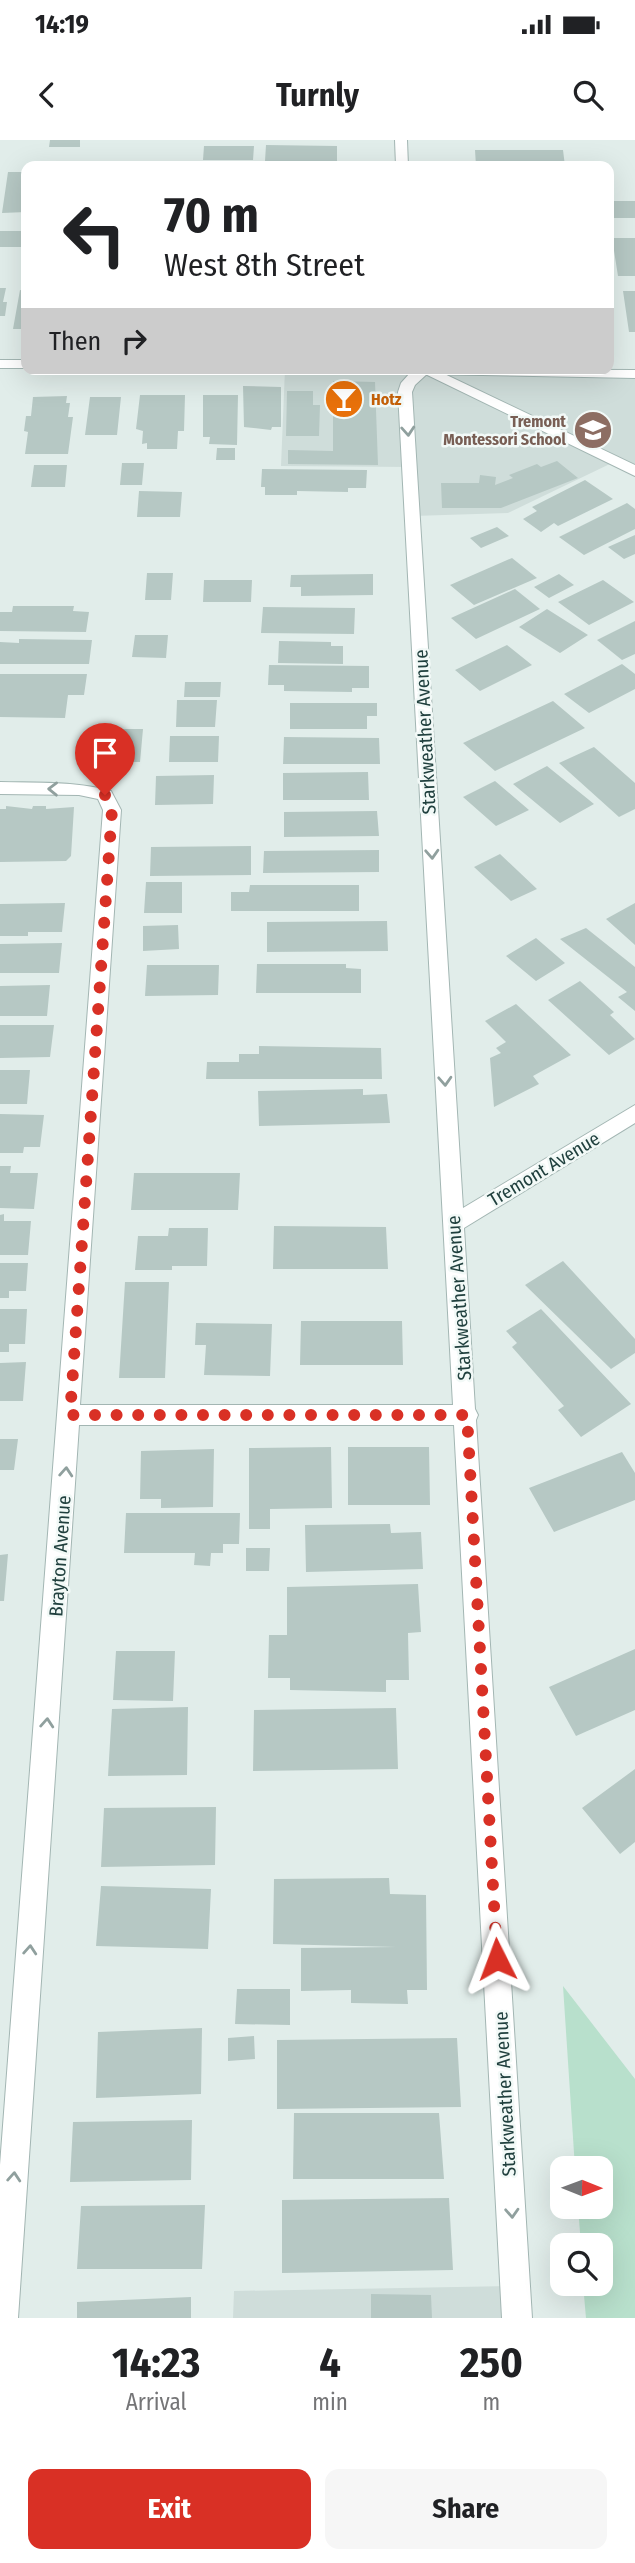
<!DOCTYPE html>
<html lang="en">
<head>
<meta charset="utf-8">
<style>
	:root { --surface:#fff; --page:#f6f6f6; --text:#202124; --muted:#757577; --accent:#d93025 }
	body { margin:0; font-family:"Fira Sans Condensed",sans-serif; background:var(--page); color:var(--text); height:100vh; display:flex; flex-direction:column; font-size:26px; white-space:nowrap }
	* { box-sizing:border-box; margin:0 }
	p { font-size:23px; color:var(--muted) }
	.icon { flex:none; width:38px; height:38px; fill:none; stroke:currentColor; stroke-width:2; stroke-linecap:round; stroke-linejoin:round }
	.map { position:relative; height:2178px; overflow:hidden }
	.side { display:flex; flex-direction:column; background:var(--surface); flex:1 }
	.side>* { flex:none }
	.top-card { position:absolute; left:21px; top:21px; width:593px; height:214px; border-radius:14px; box-shadow:0 7px 28px #0002; background:#fff; color:var(--text); overflow:hidden }
	.needle { width:46px; rotate:91deg }
	.tools { position:absolute; left:550px; top:2016px; display:grid; gap:14px }
	.tools a { display:grid; place-items:center; width:63px; height:63px; border-radius:14px; background:var(--surface); box-shadow:0 7px 28px #0002; font-size:35px }
	.pin { position:absolute; display:grid; place-items:center; width:60px; height:60px; color:#fff; margin:-72px -30px; border-radius:50% 50% 50% 0; rotate:-45deg; box-shadow:0 0 7px #0007 }
	.pin .icon { rotate:45deg }
	.me { position:absolute; width:77px; margin:-38px; rotate:357deg; stroke-linejoin:round; filter:drop-shadow(0 0 5px #0008) }
	.turn { display:flex; align-items:center; gap:24px; height:147px; padding:0 28px; font-size:32px }
	.turn .icon { width:91px; height:91px; stroke-width:2.5 }
	.turn b { display:block; font-size:49px; line-height:60px }
	.then { display:flex; align-items:center; height:66px; padding:0 28px; background:#0003; gap:14px; font-size:26px }
	.eta { display:flex; justify-content:space-evenly; align-items:center; height:119px; text-align:center }
	.eta b { font-size:42px; font-weight:700; line-height:49px }
	.action { display:flex; gap:14px; margin-top:auto; padding:14px 28px }
	.action a { flex:1; height:80px; border-radius:14px; background:var(--accent); color:#fff; font-size:28px; font-weight:700; line-height:80px; text-align:center }
	.action a+a { background:var(--page); color:var(--text) }
	.status { display:flex; justify-content:space-between; align-items:center; height:49px; padding:0 35px; background:var(--surface); direction:ltr }
	.status svg { height:19px; fill:currentColor }
	header { display:flex; justify-content:space-between; align-items:center; height:91px; padding:0 28px; background:var(--surface); font-size:32px; font-weight:700 }
	.map>svg:first-child { display:block }
	.built { fill:#cfddda }
	.green { fill:#b8e0cc }
	.building { fill:#b6c8c4 }
	.lines { fill:none; stroke-linecap:round; stroke-linejoin:round }
	.minor-casing { stroke:#a3b6b3; stroke-width:2 }
	.tertiary-casing { stroke:#a3b6b3; stroke-width:2 }
	.minor { fill:#fff; fill-rule:evenodd }
	.tertiary { fill:#fff; fill-rule:evenodd }
	.oneway { stroke:#90a09e }
	.route { stroke:#d93025; stroke-width:12; stroke-dasharray:0 21.6 }
	.labels { text-anchor:middle; dominant-baseline:central; stroke-width:5; stroke-linejoin:round; paint-order:stroke }
	.far-food-label { font-size:16px; font-weight:bold; fill:#c56008; stroke:#f2f9f7; text-anchor:start }
	.far-education-label { font-size:16px; font-weight:bold; fill:#785e54; stroke:#f2f9f7; text-anchor:end }
	.street-label { font-size:19px; fill:#20403e; stroke:#f2f9f7 }
</style>
</head>
<body>
<div class="status"><b>14:19</b><svg viewBox="0 0 49 12"><path d="M0 12V9h3v3zM5 12V6h3v6zM10 12V3h3v9zM15 12V0h3v12zM26 1h20v11H26zM47 4h2v5h-2z"/></svg></div>
<header><svg class="icon" aria-label="back" viewBox="0 0 24 24"><path d="M15 5l-7 7 7 7"/></svg>Turnly<svg class="icon" aria-label="search" viewBox="0 0 24 24"><circle cx="10" cy="10" r="6"/><path d="M15 15l6 6"/></svg></header>
<div class="map">
<svg width="635" height="2178" viewBox="0 0 635 2178">
	<rect width="100%" height="100%" fill="#e1edea"/>
	<path class="built" d="M285,229l350,5v97l-19,-10 -108,52 -95,3 -3,-49 -129,-1z
		M516,2146l1,32h-284l1,-27z"/>
	<path class="green" d="M563,1846l72,93v239h-49l-3,-34h17v-39h-19l-3,-38h22v-39h-25z"/>
	<path class="building" d="M50,0h30v7h-31z
		M266,5l71,1v16l-72,-1z
		M204,6h50l-1,14h-50z
		M475,10h88l2,16h-89z
		M8,32h18v40l-24,1z
		M609,61h26v17h-26z
		M0,91h26l-1,16h-25z
		M612,98h23v38h-17z
		M0,148h6l-3,14h4l-2,14h-5z
		M20,150l6,1v38h-13z
		M623,151h12v41h-6z
		M333,241l42,1 3,83 -90,-1v-14l45,1z
		M243,246l38,1v40h-9l-1,3 -27,-3z
		M287,251h26v14h7l-1,31h-33z
		M140,255h45l-1,36h-6l-1,18h-30v-6l-5,1 1,-13 -7,-2z
		M203,255h35l-1,50 -28,-1 1,-7h-7z
		M67,256l-1,7h4l-2,14h5l-5,37h-43l3,-22 -4,-1 2,-15h5l2,-19z
		M90,257h31l-4,38h-32z
		M217,308h18v12h-19z
		M557,321l21,17 -77,30h-59l-1,-25h38l1,-8 16,2 -1,8 18,-7 -4,-3 28,-11 4,3z
		M122,323h22l-2,22h-22z
		M34,325h33l-2,22h-34z
		M262,329l105,1 -1,18h-18v4l-51,-1v4h-32v-8h-4z
		M585,340l28,19 -55,27 -4,-3 -13,9 -18,-13 14,-8 -5,-4z
		M139,351l43,1 -2,25h-43z
		M627,363l8,6v20l-51,26 -25,-18z
		M497,387l12,9 -28,12 -11,-10z
		M635,395v19l-11,5 -16,-12z
		M512,418l25,20 -63,27 -24,-20z
		M147,433h26l-2,27h-26z
		M373,434v21l-72,1v-9h-11l1,-12z
		M559,434l15,11 -25,13 -15,-11z
		M204,440h48l-1,22h-48z
		M603,440l31,22 -45,23 -31,-23z
		M515,449l25,20 -64,30 -25,-21z
		M13,466h61l-1,5 16,1 -3,20 -86,-1v-19h12z
		M263,467l92,1 -1,26 -93,-1z
		M547,469l41,26 -28,18 -41,-26z
		M635,481v33l-13,6 -25,-20z
		M135,495h33l-2,23 -34,-1z
		M19,499l73,1 -3,24h-89v-22l19,1z
		M279,501l52,1v4h12v18l-65,-1z
		M507,505l25,20 -52,26 -25,-21z
		M622,524l13,10v15l-46,24 -25,-19z
		M269,525l100,1v22h-17v4l-68,-1v-6h-16z
		M0,534h87l-3,21h-16l-3,23 -65,-1z
		M185,542h36l-1,15h-36z
		M177,560h40l-2,27h-39z
		M553,561l32,27 -90,43 -32,-28z
		M290,563h87v13h-10v13h-77z
		M104,589h39l-3,33h-39z
		M170,596h49l-1,26h-49z
		M284,597l95,1 1,26h-97z
		M594,607l41,36v26l-16,8 -60,-54z
		M547,626l47,38 -34,19 -47,-39z
		M368,632l1,28h-86v-27z
		M214,635l-1,29 -58,1 1,-29z
		M495,641l34,29 -33,16 -33,-29z
		M6,666l26,3 1,-3h13v3l28,-2 -3,49 -5,5 -66,1v-53h6z
		M377,671l2,25 -95,1v-25z
		M251,706v29l-101,1 1,-29z
		M379,710v22l-116,1 1,-22z
		M500,714l37,35 -26,12 -37,-34z
		M146,742h36v31h-38z
		M250,745h109v26h-128v-19h18z
		M65,763l-3,29h-34v4h-28v-32z
		M635,763v42l-29,-26z
		M387,781l1,30 -121,1v-30z
		M178,785l1,24 -36,2v-25z
		M586,788l49,39v44l-17,-14 9,-5 -67,-53z
		M536,798l29,25 -29,18 -30,-25z
		M62,803l-3,30h-59v-29z
		M257,824h89v4l15,1v24h-105z
		M147,825h72l-1,30 -73,1z
		M580,841l34,31 -4,3 25,24 -26,16 -61,-55z
		M50,845l-3,31h-47v-30z
		M516,864l55,51 -38,21 6,8 -45,23 -4,-49 11,-5 -5,-5 10,-6 -21,-21z
		M0,885h54l-4,32 -50,1z
		M259,906l122,2 1,31h-176l1,-17h32v-8h20z
		M0,930h30l-3,34h-27z
		M363,949v6l24,-1 3,29 -131,3 -1,-35z
		M0,974l44,1 -4,32h-16l-1,6h-23z
		M0,1026h11l-1,7h28l-4,36 -34,-1z
		M134,1033h106l-2,37h-107z
		M4,1074v7h27l-3,34h-28v-40z
		M274,1086l112,1 2,42h-115z
		M169,1088h39l-1,38h-35v4h-37l3,-34h30z
		M563,1121l72,78v14l-24,16 -86,-84z
		M0,1123h28l-2,28h-17v7h-9z
		M125,1142h44l-4,96h-46z
		M0,1169h27l-2,35h-16v8h-9z
		M541,1169l90,95 -50,33 -23,-27 6,-4 -52,-59 5,-4 -11,-12z
		M301,1181h101l1,44h-103z
		M196,1183l76,1 -2,52 -66,-1 2,-30h-11z
		M26,1222l-3,39h-23v-38z
		M0,1299h18l-4,31h-14z
		M331,1307l1,61 -62,1v20h-21v-81z
		M348,1307h81l1,58h-82z
		M214,1309l-1,58 -52,1v-9h-21l1,-48z
		M622,1312l13,21v27l-81,32 -25,-44z
		M126,1373h114l-1,31h-16v9h-12l-1,13 -16,-1 1,-12h-71z
		M390,1384l1,9 30,-1 2,37 -117,3 -1,-47z
		M246,1408h24l-1,23h-23z
		M8,1414l-4,47h-4v-46z
		M418,1444l3,48 -13,1 1,47h-23v12l-96,-2v-12h-22l1,-43h18v-48z
		M635,1509v61l-59,26 -27,-49z
		M116,1511h59l-2,50 -60,-1z
		M188,1567l-1,68 -79,1 4,-67z
		M396,1568l2,61 -145,2 1,-61z
		M635,1629v73l-15,12 -38,-46z
		M216,1667l-1,58 -114,2 3,-59z
		M389,1738l1,16 36,1 1,95h-20l1,14 -57,-1v-13l-50,1v-43l95,-1 -123,-3 1,-65z
		M101,1746l110,3 -3,60 -112,-3z
		M237,1849h53v36l-55,-1z
		M202,1888l-1,66 -105,4 2,-66z
		M254,1896l1,23 -27,2v-23z
		M457,1898l4,69 -184,2v-69z
		M294,1973h145l5,66h-151z
		M192,1980l-1,60 -121,2 3,-60z
		M449,2058l4,72 -171,3v-73z
		M205,2065l-3,64h-125l4,-63z
		M371,2154l60,1 1,23h-61z
		M191,2157v21h-114v-16z"/>
	<g class="lines">
		<g class="minor-casing">
			<path id="minor" d="M0,220h26v8h-26z
				M403,229l232,1v8l-208,-4 -12,11 -3,7 51,816 172,-103v18l-171,105 11,181 3,6 -2,5 56,898h-30l-48,-893h-375l-61,893h-18v-153l103,-1355 -5,-11 -19,-4 -79,-1v-12c38,1 75,-1 111,9l10,19 -41,595h373l-55,-1013 3,-9 9,-10z"/>
		</g>
		<g class="tertiary-casing">
			<path id="tertiary" d="M395,0h12l1,26h-12z
				M415,229h19l201,96v11z"/>
		</g>
		<use href="#minor" class="minor"/>
		<use href="#tertiary" class="tertiary"/>
	</g>
	<defs><path id="oneway-chevron" d="M-2-3.5L2.5 0L-2 3.5" fill="none" stroke-width="1.6" stroke-linecap="round" stroke-linejoin="round" transform="scale(1.75)"/></defs>
	<g class="oneway">
		<use href="#oneway-chevron" transform="translate(408 291) rotate(86)"/>
		<use href="#oneway-chevron" transform="translate(53 649) rotate(-179)"/>
		<use href="#oneway-chevron" transform="translate(432 714) rotate(87)"/>
		<use href="#oneway-chevron" transform="translate(445 941) rotate(87)"/>
		<use href="#oneway-chevron" transform="translate(66 1332) rotate(-86)"/>
		<use href="#oneway-chevron" transform="translate(47 1583) rotate(-86)"/>
		<use href="#oneway-chevron" transform="translate(30 1810) rotate(-86)"/>
		<use href="#oneway-chevron" transform="translate(14 2037) rotate(-86)"/>
		<use href="#oneway-chevron" transform="translate(512 2073) rotate(87)"/>
	</g>
	<g class="lines">
		<path class="route" d="M105,655l7,15 -42,605h397l30,544"/>
	</g>
	<defs>
		<g id="bar-disc" transform="scale(2.0125)"><circle r="9.5" fill="#e8710a" stroke="#f2f9f7"/><path d="M-6-5H6L.8 .8V4.5H3.5V6h-7V4.5H-.8V.8Z" fill="#fff"/></g>
		<g id="school-disc" transform="scale(2.0125)"><circle r="9.5" fill="#8d6e63" stroke="#f2f9f7"/><path d="M0-5L7-2L0 1L-7-2ZM-4 1L0 2.5L4 1V4Q0 6-4 4Z" fill="#fff"/></g>
	</defs>
	<g fill-rule="evenodd">
		<use href="#bar-disc" x="344" y="259"/>
		<use href="#school-disc" x="593" y="290"/>
	</g>
	<g class="labels">
		<g class="far-food-label">
			<text x="371" y="259">Hotz</text>
		</g>
		<g class="far-education-label">
			<text x="566" y="281">Tremont<tspan x="566" dy="18">Montessori School</tspan></text>
		</g>
		<g class="street-label">
			<text transform="translate(425 592) rotate(-93)">Starkweather Avenue</text>
			<text transform="translate(544 1029) rotate(-31)">Tremont Avenue</text>
			<text transform="translate(459 1158) rotate(-94)">Starkweather Avenue</text>
			<text transform="translate(60 1416) rotate(-86)">Brayton Avenue</text>
			<text transform="translate(505 1954) rotate(-93)">Starkweather Avenue</text>
		</g>
	</g>
</svg>
<div class="tools">
<a><svg class="needle" viewBox="-14 -14 28 28"><path d="M0-13l5 13h-10z" fill="#e53935"/><path d="M0 13l5-13h-10z" fill="#757577"/></svg></a>
<a><svg class="icon" aria-label="search" viewBox="0 0 24 24"><circle cx="10" cy="10" r="6"/><path d="M15 15l6 6"/></svg></a>
</div>
<div class="pin" style="left:105px;top:655px;background:#d93025"><svg class="icon" aria-label="arrive" viewBox="0 0 24 24"><path d="M6 21V4h12l-3 4 3 4H6"/></svg></div>
<svg class="me" style="left:497px;top:1819px" viewBox="-20 -20 40 40"><path d="M0-17L14 15 0 8-14 15z" fill="#d93025" stroke="#fff" stroke-width="4"/></svg>
<div class="top-card">
<div class="turn"><svg class="icon" aria-label="left" viewBox="0 0 24 24"><path d="M17 20v-9H6M10 6l-5 5 5 5"/></svg><div><b>70 m</b>West 8th Street</div></div>
<div class="then">Then<svg class="icon" aria-label="right" viewBox="0 0 24 24"><path d="M7 20v-9h11M14 6l5 5-5 5"/></svg></div>
</div>
</div>
<section class="side">
<div class="eta">
<div><b>14:23</b><p>Arrival</p></div>
<div><b>4</b><p>min</p></div>
<div><b>250</b><p>m</p></div>
</div>
<div class="action"><a>Exit</a><a>Share</a></div>
</section>
</body>
</html>
